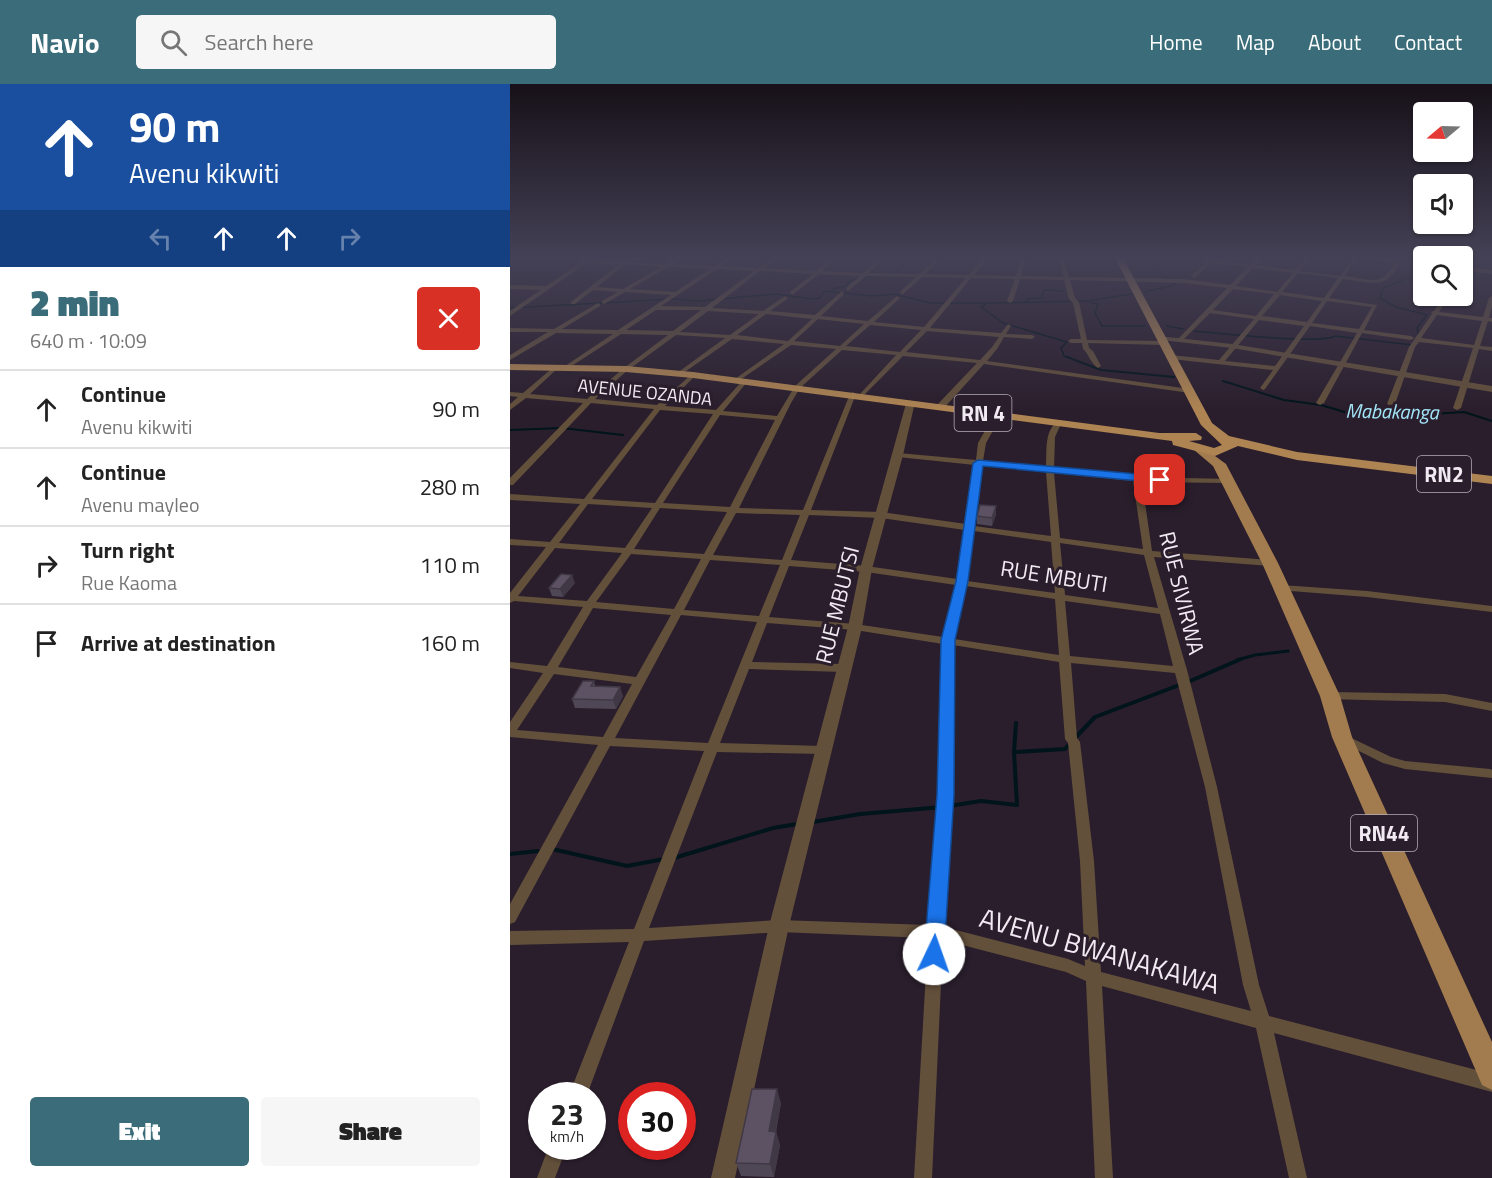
<!DOCTYPE html>
<html lang="en">
<head>
<meta charset="utf-8">
<style>
	:root { --surface:#fff; --page:#f6f6f6; --text:#222; --muted:#767676; --line:#e0e0e0; --accent:#3a6d79 }
	body { margin:0; font-family:"Titillium Web",sans-serif; background:var(--page); color:var(--text); height:100vh; display:flex; flex-direction:column; font-size:22px; white-space:nowrap }
	* { box-sizing:border-box; margin:0 }
	p { font-size:20px; color:var(--muted) }
	.icon { flex:none; width:33px; height:33px; fill:none; stroke:currentColor; stroke-width:2; stroke-linecap:round; stroke-linejoin:round }
	.map { position:relative; flex:1; overflow:hidden }
	.panel { display:flex; flex-direction:column; background:var(--surface); width:510px }
	.panel>* { flex:none }
	.guide { background:#1a4fa0; color:#fff; overflow:hidden }
	.needle { width:39px; rotate:251deg }
	.tools { position:absolute; left:903px; top:18px; display:grid; gap:12px }
	.tools a { display:grid; place-items:center; width:60px; height:60px; border-radius:6px; background:var(--surface); box-shadow:0 2px 4px #0004; font-size:30px }
	.speed { position:absolute; left:18px; top:998px; display:flex; gap:12px; font-size:30px; font-weight:700; text-align:center }
	.speed>* { display:grid; place-content:center; width:78px; height:78px; border-radius:50%; background:var(--surface); box-shadow:0 2px 4px #0004; line-height:1 }
	.speed small { font-size:15px; font-weight:400 }
	.speed .limit { border:9px solid #d22; background:#fff; color:#111 }
	.pin { position:absolute; display:grid; place-items:center; width:51px; height:51px; color:#fff; margin:-26px; border-radius:12px; box-shadow:0 3px 9px #0006 }
	.me { position:absolute; width:66px; margin:-33px; rotate:3deg; stroke-linejoin:round; filter:drop-shadow(0 0 4px #0008) }
	.turn { display:flex; align-items:center; gap:21px; height:126px; padding:0 30px; font-size:27px }
	.turn .icon { width:78px; height:78px; stroke-width:2.5 }
	.turn b { display:block; font-size:42px; line-height:51px }
	.lanes { display:flex; align-items:center; height:57px; padding:0 30px; background:#0003; justify-content:center; gap:30px; direction:ltr }
	.lanes .off { opacity:.35 }
	.round { display:grid; place-items:center; flex:none; width:63px; height:63px; border-radius:6px; background:var(--page) }
	.headline { display:flex; align-items:center; justify-content:space-between; height:102px; padding:0 30px }
	h1 { font-size:36px; font-weight:800; line-height:45px; color:var(--accent) }
	.primary-button { display:flex; gap:12px; margin-top:auto; padding:12px 30px }
	.primary-button a { flex:1; height:69px; border-radius:6px; background:var(--accent); color:#fff; font-size:24px; font-weight:800; line-height:69px; text-align:center }
	.primary-button a+a { background:var(--page); color:var(--text) }
	ul { padding:0; list-style:none }
	li { display:flex; align-items:center; gap:18px; height:78px; padding:0 30px; border-top:2px solid var(--line) }
	li div { flex:1 }
	li b { display:block; font-size:22px }
	li em { font-style:normal }
	header { display:flex; align-items:center; gap:36px; box-sizing:border-box; height:84px; padding:0 30px; background:var(--accent); color:#fff }
	header strong { font-size:28px }
	nav { display:flex; gap:33px; margin-inline-start:auto; font-size:21px }
	.search { width:420px; height:54px; background:var(--page); display:flex; align-items:center; gap:15px; box-sizing:border-box; padding:0 21px; border-radius:6px; color:var(--muted); font-size:22px }
	main { display:flex; flex:1; min-height:0 }
	.map>svg:first-child { display:block }
	.lines { fill:none; stroke-linecap:round; stroke-linejoin:round }
	.stream-far3 { stroke:#00141b; stroke-width:1.5 }
	.stream-far2 { stroke:#00141b; stroke-width:2 }
	.stream-far1 { stroke:#00141b; stroke-width:3 }
	.stream { stroke:#00141b; stroke-width:4 }
	.minor { fill:#63503b; fill-rule:evenodd }
	.tertiary { fill:#63503b; fill-rule:evenodd }
	.primary { fill:#a27c4f; fill-rule:evenodd }
	.trunk { fill:#ae8452; fill-rule:evenodd }
	.wall { fill:#4f4755 }
	.shaded-wall { fill:#403945 }
	.building { fill:#5c5263; stroke:#403945; stroke-width:1.5 }
	.route { fill:#1a73e8; stroke:#114b97; stroke-width:1.5 }
	.labels { text-anchor:middle; dominant-baseline:central; stroke-width:6; stroke-linejoin:round; paint-order:stroke }
	.far-street-label { font-size:18px; fill:#f2eaf3; stroke:#2a1e2c }
	.far-water-label { font-size:20px; font-style:italic; fill:#a3e7fa; stroke:#2a1e2c }
	.shield { fill:#2a1e2c; stroke:#b6adb7; stroke-width:1.5 }
	.shield-label { font-size:21px; font-weight:bold; fill:#f2eaf3 }
	.street-label { font-size:22px; fill:#f2eaf3; stroke:#2a1e2c }
	.near-street-label { font-size:27px; fill:#f2eaf3; stroke:#2a1e2c }
</style>
</head>
<body>
<header>
<strong>Navio</strong>
<div class="search"><svg class="icon" aria-label="search" viewBox="0 0 24 24"><circle cx="10" cy="10" r="6"/><path d="M15 15l6 6"/></svg>Search here</div>
<nav><a>Home</a><a>Map</a><a>About</a><a>Contact</a></nav>
</header>
<main>
<section class="panel">
<div class="guide">
<div class="turn"><svg class="icon" aria-label="ahead" viewBox="0 0 24 24"><path d="M12 20V5M6 11l6-6 6 6"/></svg><div><b>90 m</b>Avenu kikwiti</div></div>
<div class="lanes"><svg class="icon off" aria-label="left" viewBox="0 0 24 24"><path d="M17 20v-9H6M10 6l-5 5 5 5"/></svg><svg class="icon" aria-label="ahead" viewBox="0 0 24 24"><path d="M12 20V5M6 11l6-6 6 6"/></svg><svg class="icon" aria-label="ahead" viewBox="0 0 24 24"><path d="M12 20V5M6 11l6-6 6 6"/></svg><svg class="icon off" aria-label="right" viewBox="0 0 24 24"><path d="M7 20v-9h11M14 6l5 5-5 5"/></svg></div>
</div>
<div class="headline"><div><h1>2 min</h1><p>640 m · 10:09</p></div><a class="round" style="background:#d93025;color:#fff"><svg class="icon" aria-label="close" viewBox="0 0 24 24"><path d="M6 6l12 12M18 6L6 18"/></svg></a></div>
<ul>
<li><svg class="icon" aria-label="ahead" viewBox="0 0 24 24"><path d="M12 20V5M6 11l6-6 6 6"/></svg><div><b>Continue</b><p>Avenu kikwiti</p></div><em>90 m</em></li>
<li><svg class="icon" aria-label="ahead" viewBox="0 0 24 24"><path d="M12 20V5M6 11l6-6 6 6"/></svg><div><b>Continue</b><p>Avenu mayleo</p></div><em>280 m</em></li>
<li><svg class="icon" aria-label="right" viewBox="0 0 24 24"><path d="M7 20v-9h11M14 6l5 5-5 5"/></svg><div><b>Turn right</b><p>Rue Kaoma</p></div><em>110 m</em></li>
<li><svg class="icon" aria-label="arrive" viewBox="0 0 24 24"><path d="M6 21V4h12l-3 4 3 4H6"/></svg><div><b>Arrive at destination</b></div><em>160 m</em></li>
</ul>
<div class="primary-button"><a>Exit</a><a>Share</a></div>
</section>
<div class="map">
<svg width="982" height="1094" viewBox="0 0 982 1094">
	<rect width="100%" height="100%" fill="#2a1e2c"/>
	<g class="lines">
		<path class="stream-far3" d="M376,190l10,-2 15,-14
			M323,205l14,-3 2,-5 30,-6
			M635,208l29,-7v-5l-11,-3 -2,-5 -14,-8 6,-6
			M580,218l8,2 -3,9 7,13h43
			M482,219l95,-2 45,-7
			M514,219l4,-4 14,-1 2,-8 20,1
			M476,220l-5,3 22,16 64,19 -6,6 3,8 7,2
			M0,224l163,-9 25,2 77,-7 38,5 7,-1 4,-7 48,5 22,-2 37,9h62
			M657,242l16,3
			M684,247c24,2 127,14 141,5l78,9 6,-10 -2,-7 10,-13 -31,-8 -16,-9 3,-10 34,-13 7,-12"/>
		<path class="stream-far2" d="M557,273l34,13 73,7
			M713,297l61,19 37,5 30,9 50,2 63,-4 28,9
			M0,346l52,-2 61,7"/>
		<path class="stream-far1" d="M727,576l18,-5 33,-4"/>
		<path class="stream" d="M678,598l53,-23
			M565,654l20,-21 87,-33
			M504,668l51,-3 6,-6
			M439,722l32,-5 36,4 -3,-53 2,-29
			M303,738l47,-8 83,-7
			M42,765l75,17 37,-7
			M0,770l28,-3
			M164,774l99,-30 24,-4"/>
		<path class="minor" d="M167,174h5l-9,6 41,2 13,-8h5l-11,8 37,2 14,-10h5l-13,10 52,3 16,-13h5l-15,13 41,2 17,-15h5l-16,15 50,1 18,-16h5l-17,16 44,1 14,-17h5l-14,17 42,1 6,-18h4l-5,18 43,1 -5,-19h4l6,19 115,2 46,6 18,-18 -37,-4 -17,15 -2,-3 14,-13 -22,-4 25,1 6,-1 -1,2 37,5 6,-7h5l-6,7 39,5 10,-12h5l-10,13 40,5 13,-18h4l-12,18c26,3 35,12 50,-13l-33,-5 35,2 2,-2h4c-16,33 -28,25 -60,21l-14,19 48,7 -13,25 47,6 3,2 -3,2 -49,-7 -38,70 -4,2 -4,-2 41,-70 -47,-7 -45,63 -2,1 -3,-2 13,-18 -102,-11 -3,-2 3,-2 48,5 35,-41 -44,-6 -27,27 -5,-1 49,-51 -43,-5 -114,-3 5,18 4,4 8,38 77,1 3,2 -3,2 -76,-2 1,5 4,3 8,15 -3,2c-7,-4 -9,-14 -15,-19l-1,-6h-11l-3,-2 3,-2h10l-8,-36 -4,-4 -5,-19 -44,-1 -7,22 -3,2 -3,-2 8,-22 -44,-1 -41,50 71,5 7,-9 3,2 -5,8 26,1 3,2 -3,2 -28,-2 -7,12 -10,12 203,28 3,2 -3,2 -206,-29 -40,44h-6v-4l39,-41 -74,-7 -41,41 -2,-1v-2l36,-39 -54,-5 -42,38 -9,15 -52,105 64,2 47,-116 3,-2 3,2 -45,116 70,2 85,12 9,-59 -77,-8 -4,-2 4,-2 78,7 2,-17 16,-28 4,-2 4,2 -16,28 -3,18 63,6c1,-15 -2,-36 11,-45l4,2 -6,13 -1,31 83,9 94,2v4h-3l-86,-1 10,69 118,9 5,3 -5,3 -116,-9 33,113 30,117 42,198 10,31 223,58v18l-218,-59 33,145h-18l-33,-150 -154,-42 11,192h-18l-9,-197 -20,-9 -123,-32 -11,238h-18l14,-240 -149,-6 -135,9 -57,154h-18l60,-153 -119,3v-14l124,-2 70,-178 -94,-5 -95,176 -5,2v-20l88,-159 -88,-8v-15l33,-49 -33,-5v-6l37,4 36,-59 -69,-6 -4,2v-10l36,-46 -36,-2v-6l40,3 30,-38 -70,-4v-6l74,5 70,-90 -63,-6 -78,82h-3v-7l73,-75 -57,-5 -16,12v-6l8,-7 -8,-1v-4l13,1 33,-28 3,2 -1,1 -28,26 57,5 37,-31 44,-33 -47,-1 -54,35 -3,-2 1,-1 48,-32 -57,-1 -46,27v-5l38,-23h-38v-4l44,1 44,-26 2,1v2l-38,23 56,1 53,-35 -46,-3 -21,12 -2,-1v-2l16,-9 -25,-2 -18,14h-4v-2l47,-37 -32,-2 -2,-2 38,1 3,-1 2,1 39,2zM114,181l37,2 -38,22 -26,-2zM158,183l42,2 -35,23 -45,-3zM743,184l40,5 -16,19 -41,-6zM207,185l37,2 -49,36 -44,-1zM250,187l53,3 -23,18 2,3 27,-21 41,2 -14,12 2,3 18,-15 50,1 -16,15 2,3 20,-18 44,1 -42,49 -50,-5 25,-23 1,-1 -3,-2 -29,25 -47,-5 23,-22 -2,-3 -27,24 -45,-4 17,-12v-2l-2,-1 -22,15 -51,-3zM788,189l40,5 -14,20 -42,-6zM723,205l41,5 -18,22 -43,-6zM770,211l42,6 -15,21 -45,-6zM817,217l45,6 -13,22 -47,-6zM146,226h45l-28,21 -47,-1zM198,227l51,3 -29,21 -50,-3zM256,230l46,5 -24,22 -51,-6zM308,235l46,5 -24,22 -46,-5zM749,236l45,6 -29,40 -50,-5zM360,241l51,5 -21,22 -54,-6zM417,247l72,6 -7,10 -12,13 -74,-8zM166,251l49,3 -48,35 -1,1 3,2 53,-37 52,5 -49,35v2l2,1 54,-37 45,4 -41,37 -18,30 -54,-5 25,-30 -3,-2 -2,1 -27,30 -51,-4 30,-30v-2l-2,-1 -36,32 -62,-6 33,-29zM150,326l53,4 -58,89 -63,-4zM210,331l55,5 -45,87 -67,-4zM473,382l63,6 5,64 -77,-10zM544,389l79,8 10,68 -83,-11zM78,420l64,4 -27,40 -66,-5zM150,424l67,4 -23,42 -70,-5zM226,429l64,2 -18,45 -69,-5zM299,431l72,3 84,12 -8,49 -91,-13 -75,-6zM464,447l77,11 4,51 -88,-12zM550,459l84,12 14,53 -93,-13zM45,464l67,5 -35,48 -69,-5zM121,470l70,5 -27,50 -78,-7zM200,476l70,5 -21,51 -75,-6zM279,482l77,6 90,13 -13,52 -88,-13 -86,-7zM456,502l89,13 4,56 -105,-16zM555,517l95,13 13,52 -103,-10zM83,524l78,7 -35,62 -78,-10zM171,531l76,7 -49,121 -93,-5zM257,539l88,7 88,14 -3,151 -11,130 -150,-5 -130,8 68,-176 105,2 4,-1 2,-3 -2,-3 -4,-1 -102,-3 29,-74 94,3 6,-4 -6,-4 -91,-2zM443,561l106,17 6,77 3,4 12,118 5,105 -17,-7 -124,-32 8,-132zM561,579l104,10 30,114 38,198 8,26 -150,-39 -7,-111 -14,-119 -3,-4zM44,590l78,10 -29,53 -86,-7z
			M955,183l27,3v4l-25,-3 -5,4v-6z
			M0,201l35,1 3,2 -3,2 -35,-1z
			M935,212h5l-11,16 44,5 6,-19 3,-2v11l-3,11h3v4l-4,-1 -8,25 12,1v4l-13,-2 -18,59 -4,2 -4,-2 20,-60 -54,-6 -4,5 -20,57 -6,1 -2,-1 22,-57 23,-33 -1,-2 3,-1zM927,231l45,6 -8,24 -53,-7z
			M771,501l86,6 125,15v6l-125,-15 -89,-7 -2,-2z
			M820,608l115,2 47,9v8l-47,-9 -119,-3 -2,-3 2,-3z
			M835,651l46,22 14,4 85,8 2,1v8l-87,-9 -22,-6 -42,-21 -2,-3 2,-3z
			M39,1062h18l-12,32h-18z"/>
		<path class="tertiary" d="M77,174h7l-84,58v-5z
			M648,252l74,8 260,42v6l-260,-44 -71,-8h-3z
			M397,316l8,2 -12,53 -31,114 -10,58 -73,299 -54,252h-24l58,-252 79,-299 12,-58z"/>
		<path class="primary" d="M690,361l26,19 52,99 62,133 12,41 140,305v48l-10,-5 -150,-348 -12,-41 -58,-133 -49,-97 -20,-17z"/>
		<path class="trunk" d="M605,174h8l89,165 17,13 68,16 195,24v8l-195,-24 -59,-14 -23,10 -42,-11 -1,-4 -479,-63 -67,-6 -116,-2v-6l116,2 67,6 466,61h37l6,4 -1,3 -12,1 25,7 8,-3 -21,-20z"/>
	</g>
	<path class="wall" d="M486,422v8l-4,12 -15,-2v-8z
		M65,499l-12,14 -11,-1 -3,-8z
		M84,597l1,5 28,10 -7,13 -41,-1 -3,-9z
		M271,1019l-5,29 4,13 -6,32 -33,-1 -5,-13z"/>
	<path class="shaded-wall" d="M486,422v8l-4,12v-8z
		M62,491l3,8 -12,14 -3,-8z
		M110,603l3,9 -7,13 -3,-9z
		M267,1005l4,14 -8,42 -4,-14z
		M266,1048l4,13 -6,32 -4,-13z"/>
	<path class="building" d="M470,421l16,1 -4,12 -15,-2z
		M51,490l11,1 -12,14 -11,-1z
		M73,597h11l-3,5 29,1 -7,13 -41,-1z
		M242,1005h25l-8,42 7,1 -6,32 -34,-1z"/>
	<linearGradient id="sky" x2="0" y2="1"><stop stop-color="#171018"/><stop offset="0.53" stop-color="#444156"/><stop offset="1" stop-color="#444156" stop-opacity="0"/></linearGradient>
	<rect width="982" height="327" fill="url(#sky)"/>
	<path class="route" d="M468,376l182,16 5,4 -5,3 -177,-17 -15,115 -13,59 -1,155 -10,159 -3,6 -7,3 -7,-3 -3,-6 13,-159 4,-155 15,-59 17,-118z"/>
	<g class="labels">
		<g class="far-street-label">
			<text transform="translate(135 308) rotate(6)">AVENUE OZANDA</text>
		</g>
		<g class="far-water-label">
			<text transform="translate(882 327) rotate(1)">Mabakanga</text>
		</g>
		<g class="shield">
			<rect x="444.5" y="311" width="57" height="36" rx="4.5"/>
			<rect x="907" y="372" width="54" height="36" rx="4.5"/>
			<rect x="841" y="731" width="66" height="36" rx="4.5"/>
		</g>
		<g class="shield-label">
			<text x="473" y="329">RN 4</text>
			<text x="934" y="390">RN2</text>
			<text x="874" y="749">RN44</text>
		</g>
		<g class="street-label">
			<text transform="translate(544 492) rotate(9)">RUE MBUTI</text>
			<text transform="translate(672 509) rotate(76)">RUE SIVIRWA</text>
			<text transform="translate(327 521) rotate(-76)">RUE MBUTSI</text>
		</g>
		<g class="near-street-label">
			<text transform="translate(590 866) rotate(16)">AVENU BWANAKAWA</text>
		</g>
	</g>
</svg>
<div class="tools">
<a><svg class="needle" viewBox="-14 -14 28 28"><path d="M0-13l5 13h-10z" fill="#e53935"/><path d="M0 13l5-13h-10z" fill="#767676"/></svg></a>
<a><svg class="icon" aria-label="sound" viewBox="0 0 24 24"><path d="M4 9h4l5-4v14l-5-4H4zM17 9q2 3 0 6"/></svg></a>
<a><svg class="icon" aria-label="search" viewBox="0 0 24 24"><circle cx="10" cy="10" r="6"/><path d="M15 15l6 6"/></svg></a>
</div>
<div class="speed"><div>23<small>km/h</small></div><div class="limit">30</div></div>
<div class="pin" style="left:650px;top:396px;background:#d93025"><svg class="icon" aria-label="arrive" viewBox="0 0 24 24"><path d="M6 21V4h12l-3 4 3 4H6"/></svg></div>
<svg class="me" style="left:424px;top:870px" viewBox="-20 -20 40 40"><circle r="19" fill="#fff"/><path d="M0-13L10 11 0 6-10 11z" fill="#1a73e8"/></svg>
</div>
</main>
</body>
</html>
